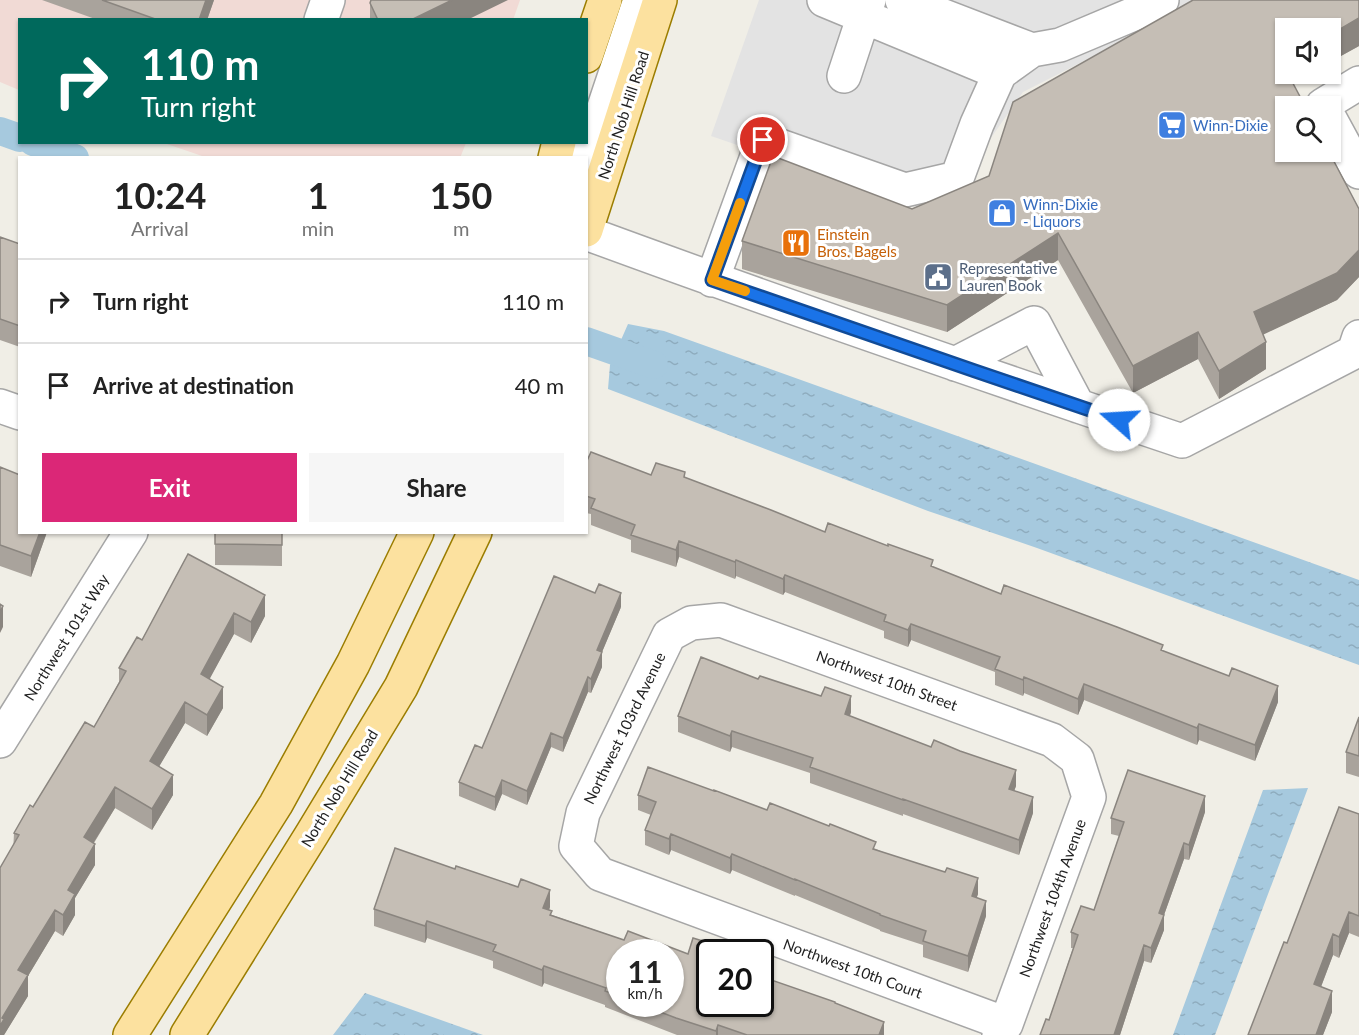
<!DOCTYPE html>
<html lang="en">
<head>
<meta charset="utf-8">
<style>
	:root { --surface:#fff; --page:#f6f6f6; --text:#222; --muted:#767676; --line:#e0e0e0; --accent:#db2777 }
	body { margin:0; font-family:Lato,sans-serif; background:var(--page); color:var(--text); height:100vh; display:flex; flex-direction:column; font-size:22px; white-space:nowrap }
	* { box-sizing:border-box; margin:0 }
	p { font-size:20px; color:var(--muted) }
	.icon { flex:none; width:33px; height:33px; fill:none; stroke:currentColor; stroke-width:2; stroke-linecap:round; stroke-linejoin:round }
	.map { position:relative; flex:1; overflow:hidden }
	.panel { position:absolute; left:18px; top:156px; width:570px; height:378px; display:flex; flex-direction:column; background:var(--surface); border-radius:0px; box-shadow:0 2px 4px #0004 }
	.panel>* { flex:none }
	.banner { position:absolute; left:18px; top:18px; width:570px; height:126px; border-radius:0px; box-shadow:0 2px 4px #0004; background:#00695c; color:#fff; overflow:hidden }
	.controls { position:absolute; left:1275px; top:18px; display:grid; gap:12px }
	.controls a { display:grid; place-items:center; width:66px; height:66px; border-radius:0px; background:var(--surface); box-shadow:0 2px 4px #0004; font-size:30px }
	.speed { position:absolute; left:606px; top:939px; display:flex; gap:12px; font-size:30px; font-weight:700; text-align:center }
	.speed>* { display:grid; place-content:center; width:78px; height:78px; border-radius:50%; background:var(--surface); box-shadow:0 2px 4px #0004; line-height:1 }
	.speed small { font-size:15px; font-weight:400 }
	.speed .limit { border:3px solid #111; border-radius:9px; background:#fff; color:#111 }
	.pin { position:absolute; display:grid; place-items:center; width:51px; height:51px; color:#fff; margin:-26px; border:3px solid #fff; border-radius:50%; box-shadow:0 2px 6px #0007 }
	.me { position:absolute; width:66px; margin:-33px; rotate:289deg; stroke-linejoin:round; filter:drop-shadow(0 0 4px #0008) }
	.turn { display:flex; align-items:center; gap:21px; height:126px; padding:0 24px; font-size:27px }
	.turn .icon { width:78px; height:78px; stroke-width:2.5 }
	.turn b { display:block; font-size:42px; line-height:51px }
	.eta { display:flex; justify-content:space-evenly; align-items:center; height:102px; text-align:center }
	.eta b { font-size:36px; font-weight:700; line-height:42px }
	.button { display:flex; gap:12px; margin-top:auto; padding:12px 24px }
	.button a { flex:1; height:69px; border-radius:0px; background:var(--accent); color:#fff; font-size:24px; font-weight:700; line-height:69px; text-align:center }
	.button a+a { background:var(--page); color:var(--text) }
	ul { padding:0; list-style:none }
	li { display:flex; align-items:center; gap:18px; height:84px; padding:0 24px; border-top:2px solid var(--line) }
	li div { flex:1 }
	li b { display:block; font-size:22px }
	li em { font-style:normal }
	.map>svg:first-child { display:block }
	.commercial { fill:#f1dad5 }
	.parking { fill:#e3e3e3 }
	.water { fill:url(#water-ripples) }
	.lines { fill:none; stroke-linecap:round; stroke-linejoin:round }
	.canal { stroke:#a6c9de; stroke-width:28 }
	.minor-casing { stroke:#a6a6a6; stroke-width:36 }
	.major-casing { stroke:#9b7d00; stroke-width:36 }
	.minor { stroke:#fff; stroke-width:33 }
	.major { stroke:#fce19f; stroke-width:33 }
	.wall { fill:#a9a39c; fill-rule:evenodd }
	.shaded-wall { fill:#8a857f }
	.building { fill:#c5beb5; stroke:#8a857f; stroke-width:1.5 }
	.route-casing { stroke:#114b97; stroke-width:15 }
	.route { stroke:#1a73e8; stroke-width:10 }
	.slow { stroke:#f59e0b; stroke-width:10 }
	.labels { text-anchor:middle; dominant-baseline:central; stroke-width:6; stroke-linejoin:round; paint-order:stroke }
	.street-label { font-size:15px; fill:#1f1f1f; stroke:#fff }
	.shop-label { font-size:15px; fill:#366cbe; stroke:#fff; text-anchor:start }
	.food-label { font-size:15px; fill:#c56008; stroke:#fff; text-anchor:start }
	.service-label { font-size:15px; fill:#4e5e75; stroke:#fff; text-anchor:start }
</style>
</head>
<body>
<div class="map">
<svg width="1359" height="1035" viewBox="0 0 1359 1035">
	<defs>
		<pattern id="water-ripples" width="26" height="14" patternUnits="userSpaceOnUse" patternTransform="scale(1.5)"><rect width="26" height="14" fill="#a6c9de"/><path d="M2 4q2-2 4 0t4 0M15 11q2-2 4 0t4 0" fill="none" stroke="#8eacbe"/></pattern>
	</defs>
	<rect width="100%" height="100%" fill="#f0eee6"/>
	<path class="commercial" d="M0,0h520l-7,20h-493l-1,70 -19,-8z
		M164,143h302l-6,15 -255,-1z"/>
	<path class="parking" d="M759,0h445l-181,92 -51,73 -50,44 -211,-73z"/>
	<path class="water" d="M628,324l36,7 695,249v85l-322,-117 -109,-37 -320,-122 2,-24z
		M1308,788l-93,247h-42l90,-245z
		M365,993l118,42h-150z"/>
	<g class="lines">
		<path class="canal" d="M0,131l20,7
			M33,142l42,16
			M586,341l68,24"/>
		<g class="minor-casing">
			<path id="minor" d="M824,0l176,73
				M902,0l130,50
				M321,20l7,-20
				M844,76l25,-76
				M1323,106v-1l36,-22
				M1330,119l29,53
				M586,161l54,-161
				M586,233c198,73 397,141 596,208l172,-89 5,-15
				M712,280l51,-140 142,50 52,-12 20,-54 23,-51 32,-23 28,-5 83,-35 19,-10
				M955,364l79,-41 44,83
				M0,406l20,7
				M0,741l131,-209
				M999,1035l7,-11 83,-227 -12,-38 -25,-19 -331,-120 -30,3 -22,12 -86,178 -7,33 24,28 406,150"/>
		</g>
		<g class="major-casing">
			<path id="major" d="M586,56l19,-56
				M555,158l4,-16
				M586,230l74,-230
				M130,1035l146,-231 77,-140 64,-132
				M187,1035l125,-201 89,-147 74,-155"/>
		</g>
		<use href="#minor" class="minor"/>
		<use href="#major" class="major"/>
	</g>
	<path class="wall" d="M42,0h172l-7,20h-109z
		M1359,0v46l-29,16v-34l-44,46h25l-18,10 66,125v68l-22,23 -74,34 3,35 -47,30 -21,-40 -65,34 -75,-133 -111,72 -205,-63v-28l170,-32 77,-33z
		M370,3l97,17h-97z
		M0,237l20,7v103l-20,-7z
		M586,463l65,12 34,3 140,54 108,35 68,27 162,57 115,51 -23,59 -56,-21 -2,5 -113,-45 -6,15 -54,-22 -1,3 -28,-11v-13l-84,-32 -3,7 -24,-9v-7l-99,-39 -2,3 -47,-19 -1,3 -56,-22 -3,10 -45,-15v-12l-40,-15v-11l-5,-1z
		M0,467l20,65h27l-16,45 -31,-11z
		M215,532h67v34l-67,-1z
		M188,554l77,62 -14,27 -17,-9 -25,45 14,29 -16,28 -22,-13 -26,43 14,29 -21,35 -37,-22 -21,35 1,22 -20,33v17l-12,21 -8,-5 -27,45v20l-24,39 10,-202 80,-106 25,-45v-14l23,-28z
		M621,607l-19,45v15l-11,26 -3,-1 -25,60 -12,-5 -24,58 -25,-11 -7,17 -36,-15v-14l23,-34z
		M758,679l93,33 -1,4 166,70 -2,5 19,22 -14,42 -116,-41v2l-93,-33v-10l-78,-26 -2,5 -52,-20v-16z
		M1359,717v60l-13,-4v-21z
		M714,791l162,58 102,45 -2,4 10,18 -18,56 -45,-15v-12l-43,-14v-1l-85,-35v1l-63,-26 -2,4 -59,-24 -2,5 -24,-10v-15l6,-15 -13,-5v-15z
		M1205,812l-16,48 -5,-1 -20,56v15l-13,33 -7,-2 -24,74h-80l9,-15 24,-72h-2v-16l23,-22 25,-74 -8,-2v-16z
		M1359,814v123l-10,-4 -10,25 -6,-3 -12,32 11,25 -9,23h-75l39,-92z
		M550,907l-1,3 3,5 72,25 64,14 34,-2 -12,52 125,-1 49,32h-207l-72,-28v-2l-61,-22 -2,4 -49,-19v-7l-66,-23 -2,5 -51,-17v-17zM620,952l50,52h-50z"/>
	<path class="shaded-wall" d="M206,0h8l-7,20h-8z
		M452,0h56l-41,20h-56z
		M1359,18v28l-29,16v-27z
		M1286,62v12h25l-29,16v-27z
		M1058,233v27l-111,72v-27z
		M1359,250v27l-22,23 -83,39v-27z
		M1198,332v27l-65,34v-27z
		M1266,342v27l-47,30v-28z
		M40,532h7l-16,45v-21z
		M679,541v16l-3,10v-17z
		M736,560v16l-1,3v-17z
		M785,575v17l-2,3v-16z
		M621,593v14l-24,57v-14z
		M265,595v21l-14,27v-21z
		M3,606v21l-3,6v-21z
		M234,613v21l-33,61v-21z
		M911,624v16l-3,7v-17z
		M602,652v15l-11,26v-14z
		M588,677v15l-25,60v-14z
		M1024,677v16l-1,3v-16z
		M1084,684v16l-6,15v-16z
		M1278,686v16l-23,59v-16z
		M223,687v21l-16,28v-21z
		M851,696v16l-6,18v-16z
		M185,702v21l-35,59v-21z
		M1199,724v16l-2,5v-17z
		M732,731v16l-2,5v-16z
		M551,733v14l-24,58v-14z
		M1016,770v16l-7,19v-16z
		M173,775v20l-21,35v-21z
		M502,780v14l-7,17v-14z
		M115,787v21l-31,50v-21z
		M1205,796v16l-16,48v-15z
		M1033,797v16l-14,42v-15z
		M671,834v16l-2,5v-16z
		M1184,843v16l-20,56v15l-13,33v-15l8,-35z
		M95,844v21l-20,33v17l-12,21v-21l5,-25z
		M732,854v16l-2,4v-16z
		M978,878v16l-6,18v-16z
		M550,890v17l-7,18v-17z
		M986,901v15l-18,56v-16z
		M55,910v21l-27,45v20l-24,39h-4v-9l2,-8 16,-48z
		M1349,912v21l-10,25v-21z
		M427,921v17l-2,5v-17z
		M1333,934v21l-19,50v-21z
		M1144,945v16l-24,74h-6z
		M544,966v17l-2,4v-17z
		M1332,991v21l-9,23h-7z
		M884,1022v13h-5z
		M718,1025v10h-2v-4z"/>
	<path class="building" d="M102,0h104l-7,20h-41z
		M371,0h81l-41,20h-33l-8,-17z
		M1193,0h166v18l-29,17v-7h-44v34l-4,1 4,6v5h2l17,32h-19v46h43l30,57v41l-22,23 -83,39 12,30 -47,29 -21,-39 -65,34 -75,-133 -111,72 -205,-64 31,-85 139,53 77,-33 24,-74z
		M0,237l20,7v82l-20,-7z
		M591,452l60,23 5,-12 29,9 -1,5 87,33 54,22 3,-9 60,23v-2l45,16 -2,6 70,28 3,-9 113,42 46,18 -2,5 68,26 3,-8 46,18 -23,59 -56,-21 -2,4 -113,-44 -6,15 -54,-22 -1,3 -28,-11 5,-12 -89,-33 -3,6 -24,-9 2,-6 -101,-40 -2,4 -47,-19 -1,2 -56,-21 -3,9 -45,-15 4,-10 -44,-17 4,-9 -9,-3v-33z
		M0,467l20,8v57h20l-9,24 -31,-11z
		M215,532h67v13l-67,-1z
		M188,554l77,41 -14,27 -17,-9 -33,61 22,13 -16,28 -22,-13 -35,59 23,14 -21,34 -37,-22 -31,50 11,7 -27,46 7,4 -12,21 -8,-5 -37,60 10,5 -26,43 2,1 -4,7v-158l19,-33 -5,-2 16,-28 3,2 52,-85 9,5 32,-56 -7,-3 18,-31 5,3z
		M554,576l41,17 4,-9 22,9 -24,57 5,2 -11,27 -3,-2 -25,61 -12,-5 -24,58 -25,-11 -7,17 -36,-15 16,-37 7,3z
		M0,604l3,2 -3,6z
		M701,657l57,22 2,-3 61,20 4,-9 26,9 -6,18 86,33 3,-7 26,11 56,19 -7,19 24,8 -14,43 -116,-41v1l-93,-33 3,-9 -81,-27 -2,5 -52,-20z
		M1359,717v39l-13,-4z
		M648,767l66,24v-1l53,20 3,-7 59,23 1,-2 46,18 -3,7 72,23 2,-4 31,10 -6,18 14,5 -18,55 -45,-15 3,-10 -46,-16v-1l-85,-35v1l-63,-26 -2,4 -59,-24 -2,5 -24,-9 11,-28 -18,-7z
		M1128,770l77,26 -16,49 -5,-2 -25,70 5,2 -13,33 -7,-3 -30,90h-74l6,-16 3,1 29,-85 -7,-3 10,-26 13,4 30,-88 -13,-4z
		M1339,807l20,7v102l-10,-4 -10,25 -6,-3 -19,50 18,7 -16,44h-68l36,-93 3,1z
		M395,848l60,21 1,-3 62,21 3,-8 29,11 -7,18 9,3 -2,4 74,25 4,-9 60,23 5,-16 29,9 -2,5h-10v52h50v-28l75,26v1l49,19 -5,13h-132l-29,-10 -2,6 -40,-13 -37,-14h31v-52h-50v44l-15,-5 1,-3 -62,-22 -2,4 -49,-19 3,-6 -69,-24 -2,5 -51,-17z"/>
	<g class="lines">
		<g class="route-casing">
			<path id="route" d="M763,140l-51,140 263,91 144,49"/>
		</g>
		<use href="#route" class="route"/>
		<path class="slow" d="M740,203l-28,77 33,11"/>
	</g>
	<defs>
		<g id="supermarket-square" transform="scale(1.5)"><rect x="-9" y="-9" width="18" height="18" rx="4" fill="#3f7fe0" stroke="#fff"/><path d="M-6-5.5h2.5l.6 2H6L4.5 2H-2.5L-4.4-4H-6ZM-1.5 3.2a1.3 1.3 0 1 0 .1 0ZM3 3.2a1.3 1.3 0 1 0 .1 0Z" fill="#fff"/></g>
		<g id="shop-square" transform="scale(1.5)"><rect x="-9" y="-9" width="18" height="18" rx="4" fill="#3f7fe0" stroke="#fff"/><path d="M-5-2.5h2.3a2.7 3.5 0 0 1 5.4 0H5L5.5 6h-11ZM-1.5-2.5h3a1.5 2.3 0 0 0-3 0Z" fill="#fff"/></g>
		<g id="restaurant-square" transform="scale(1.5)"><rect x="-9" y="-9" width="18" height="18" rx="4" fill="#e8710a" stroke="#fff"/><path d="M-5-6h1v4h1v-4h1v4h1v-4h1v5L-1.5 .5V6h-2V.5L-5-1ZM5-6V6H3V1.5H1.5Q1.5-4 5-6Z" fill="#fff"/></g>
		<g id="civic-square" transform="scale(1.5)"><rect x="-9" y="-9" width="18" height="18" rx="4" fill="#5c6f8a" stroke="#fff"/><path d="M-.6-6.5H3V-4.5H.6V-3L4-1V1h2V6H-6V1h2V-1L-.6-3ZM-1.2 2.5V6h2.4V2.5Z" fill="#fff"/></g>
	</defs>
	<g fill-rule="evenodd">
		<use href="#supermarket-square" x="1172" y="125"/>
		<use href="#shop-square" x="1002" y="213"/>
		<use href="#restaurant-square" x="796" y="243"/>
		<use href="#civic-square" x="938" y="277"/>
	</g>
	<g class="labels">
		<g class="street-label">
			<text transform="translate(623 115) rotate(-72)">North Nob Hill Road</text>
			<text transform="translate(66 637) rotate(-58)">Northwest 101st Way</text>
			<text transform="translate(887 680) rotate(20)">Northwest 10th Street</text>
			<text transform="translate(624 728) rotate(-64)">Northwest 103rd Avenue</text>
			<text transform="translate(339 788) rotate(-59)">North Nob Hill Road</text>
			<text transform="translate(1052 898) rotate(-70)">Northwest 104th Avenue</text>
			<text transform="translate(853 968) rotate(20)">Northwest 10th Court</text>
		</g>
		<g class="shop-label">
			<text x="1193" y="125">Winn-Dixie</text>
			<text x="1023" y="204">Winn-Dixie<tspan x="1023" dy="17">- Liquors</tspan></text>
		</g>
		<g class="food-label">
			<text x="817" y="234">Einstein<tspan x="817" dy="17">Bros. Bagels</tspan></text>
		</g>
		<g class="service-label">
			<text x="959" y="268">Representative<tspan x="959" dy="17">Lauren Book</tspan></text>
		</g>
	</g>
</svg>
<div class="controls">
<a><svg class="icon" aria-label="sound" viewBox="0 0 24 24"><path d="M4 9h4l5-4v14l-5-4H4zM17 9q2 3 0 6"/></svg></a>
<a><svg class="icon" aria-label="search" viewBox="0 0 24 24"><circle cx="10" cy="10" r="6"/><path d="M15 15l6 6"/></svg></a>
</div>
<div class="speed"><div>11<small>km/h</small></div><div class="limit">20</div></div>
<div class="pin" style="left:763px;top:140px;background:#d93025"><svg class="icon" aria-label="arrive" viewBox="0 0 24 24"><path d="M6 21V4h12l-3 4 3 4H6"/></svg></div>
<svg class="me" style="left:1119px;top:420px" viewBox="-20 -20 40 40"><circle r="19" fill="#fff"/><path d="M0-13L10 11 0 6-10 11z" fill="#1a73e8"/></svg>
<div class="banner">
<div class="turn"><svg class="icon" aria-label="right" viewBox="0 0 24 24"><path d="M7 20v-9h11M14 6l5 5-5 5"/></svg><div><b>110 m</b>Turn right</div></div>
</div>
<section class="panel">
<div class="eta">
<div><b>10:24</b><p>Arrival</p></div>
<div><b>1</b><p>min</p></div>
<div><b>150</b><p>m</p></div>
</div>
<ul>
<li><svg class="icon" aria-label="right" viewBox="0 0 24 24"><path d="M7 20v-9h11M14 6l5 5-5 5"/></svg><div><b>Turn right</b></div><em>110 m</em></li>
<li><svg class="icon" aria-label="arrive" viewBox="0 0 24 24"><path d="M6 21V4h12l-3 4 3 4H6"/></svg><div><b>Arrive at destination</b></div><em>40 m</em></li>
</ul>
<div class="button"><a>Exit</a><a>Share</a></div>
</section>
</div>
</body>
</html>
